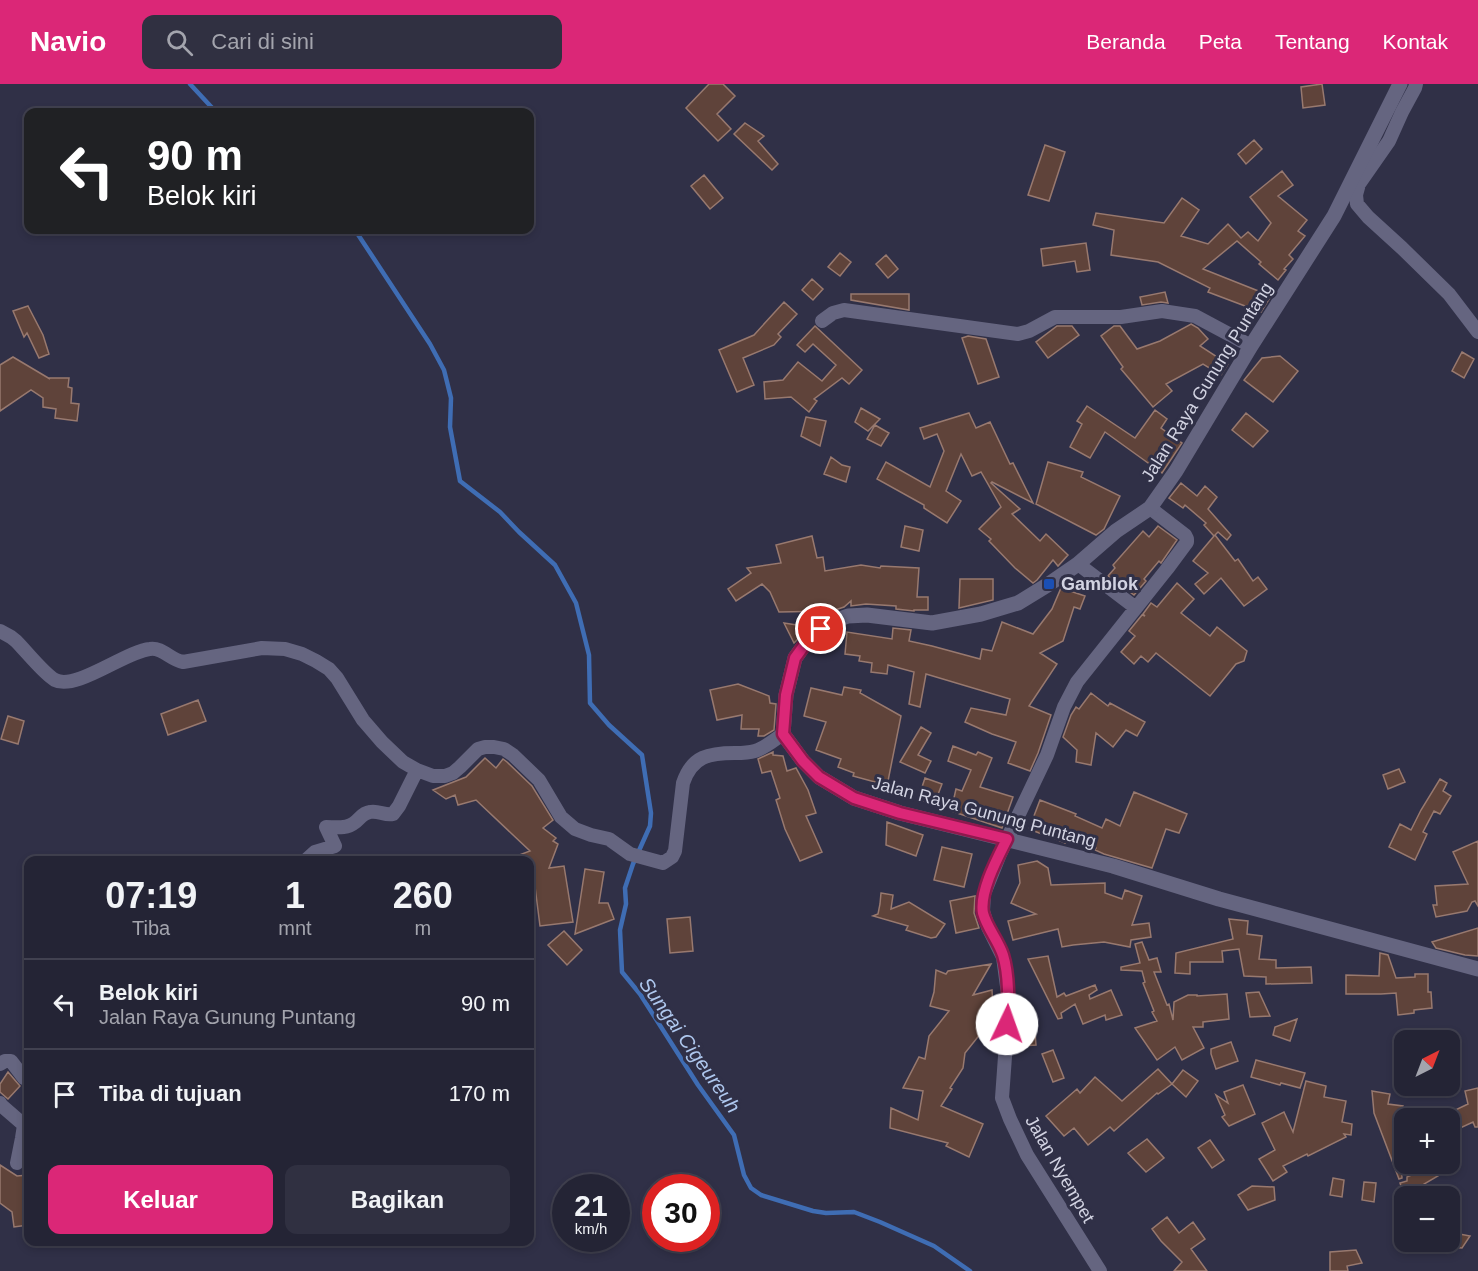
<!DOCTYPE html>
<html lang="id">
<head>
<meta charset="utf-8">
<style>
	:root { --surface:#242435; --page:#303041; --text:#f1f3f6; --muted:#a3a4ad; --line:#414150; --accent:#db2777 }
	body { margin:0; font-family:Arial,sans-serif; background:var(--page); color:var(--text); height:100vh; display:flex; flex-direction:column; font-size:22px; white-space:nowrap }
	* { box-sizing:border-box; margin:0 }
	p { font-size:20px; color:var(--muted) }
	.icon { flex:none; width:33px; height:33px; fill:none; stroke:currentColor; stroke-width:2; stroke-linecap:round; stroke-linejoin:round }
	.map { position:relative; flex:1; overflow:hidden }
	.panel { position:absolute; left:24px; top:772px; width:510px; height:390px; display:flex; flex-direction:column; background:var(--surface); border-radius:12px; box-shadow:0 3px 9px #0003,0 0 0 2px var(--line) }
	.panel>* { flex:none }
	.hud { position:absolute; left:24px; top:24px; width:510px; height:126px; border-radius:12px; box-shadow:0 3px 9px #0003,0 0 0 2px var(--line); background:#202124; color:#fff; overflow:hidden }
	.needle { width:39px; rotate:42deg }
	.fabs { position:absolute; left:1394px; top:946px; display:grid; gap:12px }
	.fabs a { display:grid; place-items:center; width:66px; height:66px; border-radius:12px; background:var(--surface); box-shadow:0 3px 9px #0003,0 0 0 2px var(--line); font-size:30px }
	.speed { position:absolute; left:552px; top:1090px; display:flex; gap:12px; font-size:30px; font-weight:700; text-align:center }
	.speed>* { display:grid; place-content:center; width:78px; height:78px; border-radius:50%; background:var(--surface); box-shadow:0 3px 9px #0003,0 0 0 2px var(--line); line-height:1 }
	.speed small { font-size:15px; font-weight:400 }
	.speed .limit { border:9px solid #d22; background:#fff; color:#111 }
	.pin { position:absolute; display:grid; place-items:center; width:51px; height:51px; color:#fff; margin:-26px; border:3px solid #fff; border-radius:50%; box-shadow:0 2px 6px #0007 }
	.me { position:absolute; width:66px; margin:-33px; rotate:3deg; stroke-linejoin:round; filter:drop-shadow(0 0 4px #0008) }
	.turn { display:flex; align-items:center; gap:21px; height:126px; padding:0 24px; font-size:27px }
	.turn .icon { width:78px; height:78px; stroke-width:2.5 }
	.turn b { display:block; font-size:42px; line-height:51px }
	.eta { display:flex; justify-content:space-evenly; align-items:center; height:102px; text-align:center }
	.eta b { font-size:36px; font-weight:700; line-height:42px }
	.action { display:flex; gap:12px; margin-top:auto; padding:12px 24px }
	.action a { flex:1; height:69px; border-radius:12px; background:var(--accent); color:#fff; font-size:24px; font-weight:700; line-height:69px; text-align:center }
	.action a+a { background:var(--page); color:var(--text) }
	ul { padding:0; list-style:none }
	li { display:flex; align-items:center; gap:18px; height:90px; padding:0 24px; border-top:2px solid var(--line) }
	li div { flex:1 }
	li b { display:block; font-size:22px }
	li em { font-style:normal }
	header { display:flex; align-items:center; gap:36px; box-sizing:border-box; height:84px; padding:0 30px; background:var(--accent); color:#fff }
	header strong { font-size:28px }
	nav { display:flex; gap:33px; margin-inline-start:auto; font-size:21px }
	.search { width:420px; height:54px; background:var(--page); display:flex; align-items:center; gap:15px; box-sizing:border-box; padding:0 21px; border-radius:12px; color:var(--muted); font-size:22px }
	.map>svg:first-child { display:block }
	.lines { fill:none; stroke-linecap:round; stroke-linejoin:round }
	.stream { stroke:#3f6db4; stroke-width:4.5 }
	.building { fill:#5f433a; stroke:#98796f; stroke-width:1.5 }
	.minor { stroke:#656580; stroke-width:14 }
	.tertiary { stroke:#656580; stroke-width:15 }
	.route-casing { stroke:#8e194d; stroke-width:15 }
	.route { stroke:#db2777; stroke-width:10 }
	.transit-dot { fill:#1a4fb4; stroke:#303047; stroke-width:2 }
	.labels { text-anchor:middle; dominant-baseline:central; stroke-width:6; stroke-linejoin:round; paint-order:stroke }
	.street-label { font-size:18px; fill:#d2d3e2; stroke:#303047 }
	.poi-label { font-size:18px; font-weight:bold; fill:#d2d3e2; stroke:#303047; text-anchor:start }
	.water-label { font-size:20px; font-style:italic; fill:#aec7ee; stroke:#303047 }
</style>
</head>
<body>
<header>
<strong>Navio</strong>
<div class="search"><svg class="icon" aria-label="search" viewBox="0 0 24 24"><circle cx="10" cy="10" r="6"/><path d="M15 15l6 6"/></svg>Cari di sini</div>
<nav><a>Beranda</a><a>Peta</a><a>Tentang</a><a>Kontak</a></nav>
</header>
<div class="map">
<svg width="1478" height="1187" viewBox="0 0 1478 1187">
	<rect width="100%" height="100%" fill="#303047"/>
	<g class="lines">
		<path class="stream" d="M190,0l26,28
			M331,146l26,3 73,111 14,26 7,28 -1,29 10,54 40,31 19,20 36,33 21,38 13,52 1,48 19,22 33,30 9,58 -1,13 -17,38 -8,24 1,16 -6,26 2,42 18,22 58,91 36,50 10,40 7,13 10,7 52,16 13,2 28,-1 26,10 54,24 36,25"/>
	</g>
	<path class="building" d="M709,0h14l12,12 -18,18 14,15 -13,12 -32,-33z
		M1322,0l3,21 -22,3 -2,-21z
		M745,39l19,13 -6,5 20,23 -6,6 -38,-36z
		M1254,56l8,9 -16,15 -8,-10z
		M1045,61l20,7 -16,49 -21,-6z
		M1282,87l11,14 -15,11 29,24 -9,11 7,5 -16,19 4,4 -9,10 2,1 -8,10 -19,-16 2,-2 -24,-21 -34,28 68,27 -10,16 -53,-20 2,-4 -52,-26 -47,-7 3,-25 -21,-5 3,-12 68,10 18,-25 17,12 -18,26 27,8 20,-20 13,14 7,-6 10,9 13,-18 -21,-26z
		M704,91l19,23 -13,11 -19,-23z
		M1086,159l4,27 -13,2 -2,-11 -32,5 -2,-17z
		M840,169l11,9 -11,14 -12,-9z
		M886,171l12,14 -10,9 -12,-14z
		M812,195l11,10 -10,11 -11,-10z
		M1165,208l3,11 -7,-1 -19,3 -2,-8z
		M851,210h58v16l-58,-10z
		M784,218l13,12 -19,20 3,3 -7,8 -31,13 11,27 -17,7 -18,-42 35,-15z
		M28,222l15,29 6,19 -10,4 -12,-25 -3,4 -11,-26z
		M1191,240l7,4 10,11 -8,7 28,18 -7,11 -18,-11 -37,20 6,7 -19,16 -32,-38 2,-2 -22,-31 13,-10h6l17,23 23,-8z
		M815,242l47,44 -13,14 -7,-6 -28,21 3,2 -8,11 -18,-15 -26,2 -1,-17 19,-2 15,-18 24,19 14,-16 -23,-21 -8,8 -8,-7z
		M1057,242h15l7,9 -31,23 -12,-16z
		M968,252l18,3 13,38 -21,7 -16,-46z
		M1462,268l12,7 -10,19 -12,-7z
		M1280,272l18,15 -25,31 -29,-22 18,-22z
		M13,273l37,22 -1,-1h20l-1,9 4,1 -1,15 8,1 -2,17 -22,-3 1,-9 -13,-2v-9l-12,-8 -31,21v-46z
		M1087,322l48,32 20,-28 12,9 -6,9 21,15 -20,30 -57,-41 -15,26 -20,-11 12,-23 -5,-3z
		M861,324l19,11 -12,12 -13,-9z
		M969,329l7,15 14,-6 20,42 3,-1 20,40 -41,-21 -1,1 29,26 -8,5 28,27 6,-7 22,21 -10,11 -5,-6 -16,20 -4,3 -18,-15 -26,-27 2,-2 -12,-10 22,-22 -20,-35 -9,4 -11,-22 -15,37 15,10 -14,22 -23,-15v-3l-47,-26 9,-17 44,25 14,-36 -7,-17 -13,5 -4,-11z
		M1246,329l22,18 -15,16 -21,-17z
		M806,333l20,4 -6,25 -19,-10z
		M875,341l14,8 -8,13 -14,-7z
		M831,373l11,8 8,2 -4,15 -22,-8z
		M1048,378l35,10 -2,5 39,19 -16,33 -8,6 -60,-31z
		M1181,399l16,13 8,-10 12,11 -9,12 23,26 -4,5 -9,-8 -3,3 20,26 3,-2 15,22 5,-4 9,12 -23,17 -23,-28 -17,16 -9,-10 13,-11 -15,-12 21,-25 -10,-11 2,-2 -21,-18 -2,3 -14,-10z
		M905,442l18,4 -4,21 -18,-4z
		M1158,442l19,14 -16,23 -2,-2 -15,18 2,2 -12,14 -26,-19 7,-8 -2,-3 30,-34 6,6z
		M812,452l5,22 6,-1 2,14 36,-6 19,3 1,-2 38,2 -2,29h11v13h-14v1l-18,-2v-3l-30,-2 -15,2v-5l-7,6 -12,4 -53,1 -9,-20 -8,-8 -26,17 -8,-12 23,-16 -4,-5 34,-5 -5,-18z
		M960,495h33v21l-34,8z
		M1177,499l17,16 -13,14 29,23 7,-9 30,24 -3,10 -8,3 -26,32 -54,-43 -8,9 -7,-6 -7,8 -13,-12 14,-16 -6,-5 13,-16 3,1 -2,-2 8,-11 6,4z
		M1061,504l24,8 -5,13 -6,-2 -11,34 -23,12 17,11 -28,42 22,9 -13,38 -8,18 -22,-8 8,-21 -24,-8 -27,-12 6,-14 35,7 4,-16 -84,-25 -6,33 -11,-3 5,-32 -26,-7 -1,9 -16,-2 1,-9 -13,-2 1,-5 -15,-2 2,-22 45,7 1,-11 18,2 -2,11 23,5 48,13 2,-10 10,2 10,-29 31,12 19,-25z
		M784,539l26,4 -16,16z
		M738,600l31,12 1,7 6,1 -2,26 -10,6h-6l1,-7h-18l1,-14 -25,5 -7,-30z
		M844,603l17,3 -1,3 41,23 -15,75 -13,-5 2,-4 -22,-6 1,-3 -16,-6 3,-8 -25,-9 10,-28 -22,-6 7,-28 31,7z
		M1091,609l17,13 2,-3 35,19 -8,14 -11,-6 -13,17 -17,-14 -5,32 -15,-3 1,-12 -14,-13 8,-22 5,-8 3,2z
		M198,616l8,21 -38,14 -7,-21z
		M8,632l16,5 -6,23 -17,-5z
		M921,643l10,6 -13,22 13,6 -6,12 -25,-11z
		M953,662l23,9 2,-3 14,6 -12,29 33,10 -11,31 -51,-17 5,-22 6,2 9,-21 -23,-9z
		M773,668v3l10,1 4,15 9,-3 12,22 8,23 -10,3 16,36 -22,9 -15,-32 -9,-29 4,-2 -9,-27 -9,2 -4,-14z
		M485,674l11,10 7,-9 4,3 25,24 21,34 -10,8 13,10 -3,3 5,3 -9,24 15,-2 9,56 -33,4 -7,-55 -3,1v-11l-24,-1 24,-9 -54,-51 -18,5 -3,-10 -9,4 -13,-9 33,-13z
		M1399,685l6,13 -17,7 -5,-14z
		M925,694l17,6 -8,21 -16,-6z
		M1440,695l7,4 -4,8 8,5 -11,18 -6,-3 -11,21 4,2 -12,26 -26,-13 11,-23 11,6 10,-20z
		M1134,708l53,22 -8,19 -13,-4 -14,39 -48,-14 -9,-4 1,-2 -28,-14 -3,9 -21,-9v1l-15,-6 11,-29 36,14 -1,2 27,12 4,-9 14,7z
		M887,738l36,13 -7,21 -30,-11z
		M1478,757v65l-3,-5 -3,1 -5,9 -31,6 -3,-12h4l-2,-19 33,-2 -15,-32z
		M942,763l30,7 -8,33 -30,-7z
		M1037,777l11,7 3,17 54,-2v10l17,6 3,-9 17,6 -10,29 17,-2 2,14 -20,3 -1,7 -26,-5 -31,3 -11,2 -4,-18 -45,11 -5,-19 28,-7 -25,-11 9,-20 -2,-18z
		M585,785l19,3 -5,31h9l6,16 -39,15z
		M881,809l12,2 -2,14 18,-7 36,22 -9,13 -5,1 -25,-8 2,-4 -35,-10 5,-2 2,-10z
		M975,812l-1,17 5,15 -23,5 -6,-32z
		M690,833l3,34 -23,2 -3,-34z
		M1229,835l19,2 -1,13 15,2 -3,23 17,1v8l35,-1 1,16 -46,1v-7l-22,-1 -5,-27 -17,2 1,11h-33v12l-15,-1 1,-20 57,-14z
		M1478,844v28l-13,-1 -29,-7 -4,-6z
		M564,847l18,19 -15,15 -19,-20z
		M1142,858l7,18 8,-2 4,14h-7l13,33 2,-1 4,16 1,-18 14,-7h9v1l30,-2 2,25 -26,3v5h-10l11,21 -22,12 -7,-13 -18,13 -22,-32 22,-7 -5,-9 2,-1 -11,-28 2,-1 -3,-11 -21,-1v-3l19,-4 -5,-19z
		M1380,869l8,2 8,23 19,-1v-3h13v18h3l1,16 -18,2v3l-16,2 -2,-22 -15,1h-35v-19l33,1z
		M1048,872l9,41 7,-4 2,3 29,-11 2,5 -8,5 1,4 21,-9 11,25 -16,5 -1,-5 -22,9 -8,-20 -14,9 1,5 -4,1 -30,-60z
		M991,880l-18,31 19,-5 1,17 -5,6 8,5 -10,15h-5l-16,20 -2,15 -13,20 2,1 -11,17 42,18 -14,33 -23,-11 2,-3 -58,-15 1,-20 27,12 5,-29 -20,-3 16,-31 6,2 4,-23 20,-25 -19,-5 4,-14 2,-22 10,4 2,-3z
		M1259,908l11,24 -20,1 -4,-24z
		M1034,935l2,26 -15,1 -6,-7 1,-6z
		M1297,935l-7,22 -17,-6 2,-8z
		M1231,958l7,19 -22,8 -5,-15v-5z
		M1053,966l11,28 -11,4 -11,-28z
		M1256,976l49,13 -5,15 -19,-5 -1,2 -29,-8z
		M1158,985l14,15 -14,10 -1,-1 -43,38 -4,-4 -22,18 -14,-17 -10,8 -18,-20 31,-27 3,4 15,-16 27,24z
		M1183,986l15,11 -12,16 -14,-13z
		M8,988l12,14 -12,13 -8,-7v-8z
		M1306,997l20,5 -2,11 22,4 -4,21 10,2 -1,11 -7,-1 2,3 -38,19 -1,-2 -24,12 4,6 -14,9 -14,-22 16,-9 -13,-27 22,-11 9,20z
		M1243,1001l12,29 -26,12 -7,-9 3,-2 -9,-20 12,8 -4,-11z
		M1478,1004v39h-3l-2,-5 -15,7 -7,-17 17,-8 -3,-13z
		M1372,1007l18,3 -2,10 15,2 -2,19h3v14l-5,1 3,38 -3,1 -25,-66z
		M1147,1055l17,19 -18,14 -18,-19z
		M1210,1056l14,20 -12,8 -14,-20z
		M1435,1080h3l5,9 -19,11 3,7 -17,6h-5l-5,-14 7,-2v-4z
		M0,1081l17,11 11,-1v50l-14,2 -2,-15 -12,-9z
		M1333,1094l11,2 -2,17 -12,-2z
		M1364,1098l12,1 -2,19 -12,-2z
		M1252,1102l22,1 1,13 -27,10 -10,-15z
		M1167,1133l12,16 14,-11 12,17 -14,10 16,22h-33l8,-9 -21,-21 -9,-12z
		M1449,1148l21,4 -8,12 -13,-1z
		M1356,1166l6,13 -15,3 1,5h-18v-19z"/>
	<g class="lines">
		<path class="minor" d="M1416,0l-1,4 -13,24 -13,29 -30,43 -3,11 1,9 11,13 34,31 47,46 29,38
			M822,237l11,-8 11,-3 174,24 11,-3 26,-14h66l41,-6 33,5 56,30
			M1078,480l58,44
			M0,547l11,6 5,4c10,10 28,33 39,39 21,11 71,-29 95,-31 12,-2 21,11 33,13l79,-14 23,1 17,5 14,7 13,8 8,9 26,42 19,22 21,20 14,8 16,6h12l8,-3 7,-6 18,-18 7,-2h9l10,2 9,6 26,25 22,37 14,12 16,6 18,4 21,15 33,9 9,-6 3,-6 8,-68c9,-27 26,-30 52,-30 7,0 13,0 20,-2 10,-3 19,-11 28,-17
			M305,777l10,-9 20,-6 -9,-19c9,0 21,2 28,-4 6,-4 8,-10 16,-11 8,-2 15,4 23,2l6,-8 18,-36
			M0,980l5,-3h6l13,17 4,2
			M0,1019l1,2 23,20 -2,13 -5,25
			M1100,1187l-73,-116 -17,-36 -8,-21 7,-97 -6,-44 -15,-30 -5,-16 1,-17 16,-40 47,-99 17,-48 13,-25 90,-113 20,-27v-3l-2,-4 -35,-27"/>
		<path class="tertiary" d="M1400,0l-66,132 -83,130 -75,125 -26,37 -34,23 -38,33 -29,20 -31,19 -37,11 -49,9 -65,-8 -19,1 -14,5 -13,8 -18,18 -8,11 -9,37 -3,39 20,27 16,16 35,21 46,15 213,53 106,33 259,70"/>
	</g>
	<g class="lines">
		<g class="route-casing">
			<path id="route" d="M821,545l-18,18 -8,11 -9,37 -3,39 20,27 16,16 35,21 46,15 107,26c-9,18 -28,53 -24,74 4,15 15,27 20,42 6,19 6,49 4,69"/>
		</g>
		<use href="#route" class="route"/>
	</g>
	<rect class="transit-dot" x="1043" y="494" width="12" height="12" rx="3"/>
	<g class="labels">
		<g class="street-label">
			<text transform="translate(1207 298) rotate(-58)">Jalan Raya Gunung Puntang</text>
			<text transform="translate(984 728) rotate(15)">Jalan Raya Gunung Puntang</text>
			<text transform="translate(1060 1085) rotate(60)">Jalan Nyempet</text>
		</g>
		<g class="poi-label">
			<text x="1061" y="500">Gamblok</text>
		</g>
		<g class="water-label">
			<text transform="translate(690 961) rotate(55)">Sungai Cigeureuh</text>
		</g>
	</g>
</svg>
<div class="fabs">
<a><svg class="needle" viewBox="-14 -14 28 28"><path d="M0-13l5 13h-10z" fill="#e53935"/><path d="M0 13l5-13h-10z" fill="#a3a4ad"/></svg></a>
<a>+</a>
<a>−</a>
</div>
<div class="speed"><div>21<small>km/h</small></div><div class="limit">30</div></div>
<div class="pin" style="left:821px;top:545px;background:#d93025"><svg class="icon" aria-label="arrive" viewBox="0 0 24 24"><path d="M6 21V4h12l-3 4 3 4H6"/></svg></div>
<svg class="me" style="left:1007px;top:940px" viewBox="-20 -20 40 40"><circle r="19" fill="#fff"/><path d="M0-13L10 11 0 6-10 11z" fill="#db2777"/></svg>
<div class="hud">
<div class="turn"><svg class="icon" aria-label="left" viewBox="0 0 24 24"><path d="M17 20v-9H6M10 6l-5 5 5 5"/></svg><div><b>90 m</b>Belok kiri</div></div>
</div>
<section class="panel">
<div class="eta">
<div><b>07:19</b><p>Tiba</p></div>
<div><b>1</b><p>mnt</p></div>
<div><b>260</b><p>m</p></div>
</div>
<ul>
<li><svg class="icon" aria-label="left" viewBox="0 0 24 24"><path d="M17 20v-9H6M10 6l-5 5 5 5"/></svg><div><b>Belok kiri</b><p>Jalan Raya Gunung Puntang</p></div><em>90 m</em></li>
<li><svg class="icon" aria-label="arrive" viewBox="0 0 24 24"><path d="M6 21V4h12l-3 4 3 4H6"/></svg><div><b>Tiba di tujuan</b></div><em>170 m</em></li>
</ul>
<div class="action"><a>Keluar</a><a>Bagikan</a></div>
</section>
</div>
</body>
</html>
